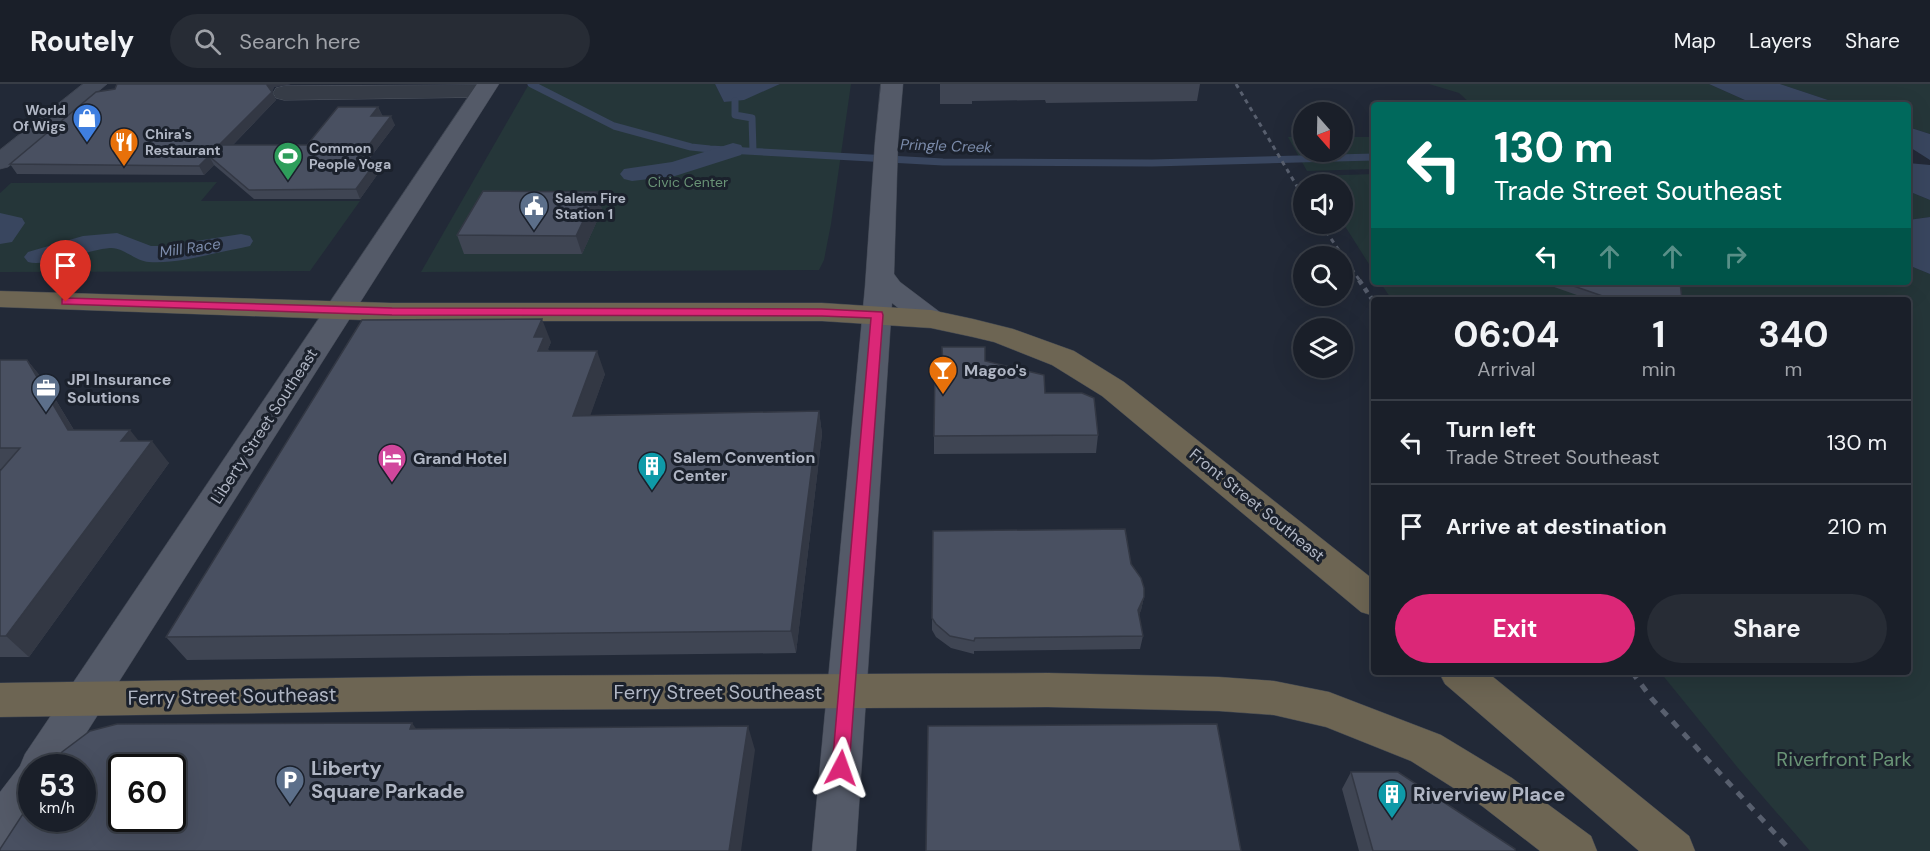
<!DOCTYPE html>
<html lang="en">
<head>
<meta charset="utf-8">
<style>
	:root { --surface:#1a1f29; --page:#272c35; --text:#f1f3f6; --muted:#9fa2a8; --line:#383d46; --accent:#db2777 }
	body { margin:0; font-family:"DM Sans",sans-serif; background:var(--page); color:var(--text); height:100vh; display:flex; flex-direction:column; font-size:22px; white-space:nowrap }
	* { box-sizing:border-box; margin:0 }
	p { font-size:20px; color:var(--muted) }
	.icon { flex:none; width:33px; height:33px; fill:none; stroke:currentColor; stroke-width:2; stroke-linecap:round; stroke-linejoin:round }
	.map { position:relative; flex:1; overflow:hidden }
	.drawer { position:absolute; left:1371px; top:213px; width:540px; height:378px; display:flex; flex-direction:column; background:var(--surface); border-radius:6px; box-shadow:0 6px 24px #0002,0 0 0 2px var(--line) }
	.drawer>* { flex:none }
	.top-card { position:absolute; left:1371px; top:18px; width:540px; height:183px; border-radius:6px; box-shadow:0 6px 24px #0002,0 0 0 2px var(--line); background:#00695c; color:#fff; overflow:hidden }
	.needle { width:39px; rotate:160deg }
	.buttons { position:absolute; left:1293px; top:18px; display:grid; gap:12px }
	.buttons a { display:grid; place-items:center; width:60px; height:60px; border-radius:50%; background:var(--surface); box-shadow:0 6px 24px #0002,0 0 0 2px var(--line); font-size:30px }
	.speed { position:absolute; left:18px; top:670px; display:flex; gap:12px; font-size:30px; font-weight:700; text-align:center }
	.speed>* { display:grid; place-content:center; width:78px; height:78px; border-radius:50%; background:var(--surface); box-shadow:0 6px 24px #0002,0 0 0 2px var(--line); line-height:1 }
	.speed small { font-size:15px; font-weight:400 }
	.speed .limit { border:3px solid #111; border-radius:9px; background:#fff; color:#111 }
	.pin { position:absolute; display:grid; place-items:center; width:51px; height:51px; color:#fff; margin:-62px -26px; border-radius:50% 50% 50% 0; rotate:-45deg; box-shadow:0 0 6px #0007 }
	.pin .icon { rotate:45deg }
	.me { position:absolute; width:66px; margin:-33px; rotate:4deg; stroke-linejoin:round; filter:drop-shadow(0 0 4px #0008) }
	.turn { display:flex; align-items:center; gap:21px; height:126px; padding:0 24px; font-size:27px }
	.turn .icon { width:78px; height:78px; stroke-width:2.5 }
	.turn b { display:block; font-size:42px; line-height:51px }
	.lanes { display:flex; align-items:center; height:57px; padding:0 24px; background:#0003; justify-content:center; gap:30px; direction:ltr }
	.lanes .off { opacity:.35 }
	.eta { display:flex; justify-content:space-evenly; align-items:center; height:102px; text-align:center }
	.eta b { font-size:36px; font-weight:700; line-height:42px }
	.cta { display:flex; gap:12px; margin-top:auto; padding:12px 24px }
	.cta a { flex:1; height:69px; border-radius:36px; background:var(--accent); color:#fff; font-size:24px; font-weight:700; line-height:69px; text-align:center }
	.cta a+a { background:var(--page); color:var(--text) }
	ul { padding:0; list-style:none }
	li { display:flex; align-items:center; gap:18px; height:84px; padding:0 24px; border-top:2px solid var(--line) }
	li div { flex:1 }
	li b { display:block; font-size:22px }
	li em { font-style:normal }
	header { display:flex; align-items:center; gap:36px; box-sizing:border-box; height:84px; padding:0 30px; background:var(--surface); border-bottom:2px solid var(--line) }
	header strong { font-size:28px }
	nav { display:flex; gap:33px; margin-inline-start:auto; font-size:21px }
	.search { width:420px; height:54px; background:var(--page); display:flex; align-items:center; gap:15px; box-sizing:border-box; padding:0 21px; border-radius:33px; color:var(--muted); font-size:22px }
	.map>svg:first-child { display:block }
	.green { fill:#253639 }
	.water { fill:#39465f }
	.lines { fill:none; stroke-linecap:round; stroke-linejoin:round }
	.stream { stroke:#39465f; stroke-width:7 }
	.canal { fill:#39465f; fill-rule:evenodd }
	.street-casing { stroke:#505662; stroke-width:1 }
	.secondary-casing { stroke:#3f4551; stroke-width:1 }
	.primary-casing { stroke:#3f4551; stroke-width:1 }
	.highway-casing { stroke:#404652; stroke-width:1 }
	.street { fill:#363c47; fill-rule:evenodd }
	.secondary { fill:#444b5a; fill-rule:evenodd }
	.primary { fill:#545a68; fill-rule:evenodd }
	.highway { fill:#6d6553; fill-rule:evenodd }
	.rail-far2 { stroke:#585f6e; stroke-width:3; stroke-dasharray:4.5 4.5; stroke-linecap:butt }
	.rail-far1 { stroke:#585f6e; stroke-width:4.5; stroke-dasharray:5 5; stroke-linecap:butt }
	.rail { stroke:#585f6e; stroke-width:5; stroke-dasharray:8 8; stroke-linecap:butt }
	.wall { fill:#3f4553 }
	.shaded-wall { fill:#333844 }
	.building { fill:#495061; stroke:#333844; stroke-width:1.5; fill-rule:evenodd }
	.route { fill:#db2777; stroke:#8e194d; stroke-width:1.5 }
	.labels { text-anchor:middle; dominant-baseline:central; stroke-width:6; stroke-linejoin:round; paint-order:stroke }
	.far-poi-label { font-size:14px; font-weight:bold; fill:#b0b6c4; stroke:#1b212c; text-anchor:start }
	.far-park-label { font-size:14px; fill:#699376; stroke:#1b212c }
	.far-water-label { font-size:15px; font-style:italic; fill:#7b8baa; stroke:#1b212c }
	.poi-label { font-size:16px; font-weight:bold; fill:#b0b6c4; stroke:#1b212c; text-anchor:start }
	.street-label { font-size:16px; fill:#b0b6c4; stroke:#1b212c }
	.near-street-label { font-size:20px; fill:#b0b6c4; stroke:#1b212c }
	.near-park-label { font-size:20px; fill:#699376; stroke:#1b212c }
	.near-poi-label { font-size:20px; font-weight:bold; fill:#b0b6c4; stroke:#1b212c; text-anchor:start }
</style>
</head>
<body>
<header>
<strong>Routely</strong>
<div class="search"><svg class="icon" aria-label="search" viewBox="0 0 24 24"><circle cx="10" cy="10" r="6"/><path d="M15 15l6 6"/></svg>Search here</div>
<nav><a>Map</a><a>Layers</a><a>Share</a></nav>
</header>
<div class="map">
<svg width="1930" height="767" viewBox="0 0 1930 767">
	<rect width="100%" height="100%" fill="#222937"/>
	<path class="green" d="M529,0h186l9,18 25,-5 31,-13h71l-20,140 -7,36 -5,10 -398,2z
		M1429,0h280l47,21h-284l-13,-12z
		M1780,0h150v50l-22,-7v-22h-65z
		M1288,53h15l1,15h38l1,-15h31v32l-67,2z
		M1374,90v98l-31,-49 -1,-39h-24l-6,-8z
		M217,98l-16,19h159l-50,70 -310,1v-79l11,-10z
		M1908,107l22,9v17l-22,3z
		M1908,181l22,9v577h-120l-72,-83 -78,-96h248v-372h-516l-12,-18h528z"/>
	<path class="water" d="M715,0h65l-36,16 -20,2z
		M1709,0h71l63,21h-87z
		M1908,43l22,7v26l-22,-14z
		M1908,79l22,2v35l-22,-9z
		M1930,133v57l-22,-9v-45z"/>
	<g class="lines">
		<path class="stream" d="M531,0l83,42 77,21 19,2 233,13 209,1 222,-6
			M735,17v14l17,3 1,33"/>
		<path class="canal" d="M733,59l8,2 3,5 -3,5 -66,21 -43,5 -8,-2 -4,-5 4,-5 48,-7z
			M0,129l22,5 3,5 -13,19 -12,2z
			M117,149l34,13h13l77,-12 9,2 3,5 -3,5 -9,2c-29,5 -62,16 -92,14 -14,-1 -26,-15 -39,-14 -23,2 -64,19 -82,14l-4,-5 4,-5 55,-16z"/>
		<g class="street-casing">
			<path id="street" d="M482,1l8,2 3,5 -3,5 -206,3 -8,-2 -3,-5 3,-5 8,-2z"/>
		</g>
		<g class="secondary-casing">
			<path id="secondary" d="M83,0h24l-99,83 -8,2v-19z"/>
		</g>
		<g class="primary-casing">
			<path id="primary" d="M477,0h22l-435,684h-32c0,35 6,67 -32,82v-58l20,-26 5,-12z
				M881,0h22l-5,58 -4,132 6,8 41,31 4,6 -4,6c-21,6 -33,-10 -49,-22l-36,548h-44l53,-564 10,-145z"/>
		</g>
		<g class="highway-casing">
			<path id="highway" d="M0,207l391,12h431l109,7 42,9 40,10 61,22 50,31 250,198v36l-13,-4 -259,-216 -50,-31 -58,-23 -21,-5 -42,-9 -109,-7h-431l-391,-14z
				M1439,588h48l202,164 6,15h-56l-194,-167z
				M1048,589l171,4 55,4 55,11 112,43 71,43 79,58 6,15h-57l-58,-45 -71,-45 -85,-34 -52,-12 -55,-4 -171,-4 -578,3 -470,7v-34l470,-7z"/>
		</g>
		<use href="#street" class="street"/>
		<use href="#secondary" class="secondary"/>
		<use href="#primary" class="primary"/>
		<use href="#highway" class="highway"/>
		<path class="rail-far2" d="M1236,0l68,114
			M1321,140l39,57"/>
		<path class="rail-far1" d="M1359,196l15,22"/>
		<path class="rail" d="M1632,588l20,27 139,152"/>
	</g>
	<path class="wall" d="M117,0h174l-17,3 -2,5 4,8 -43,45h74l71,-38 4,8 13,10 -31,41 13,9 -17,24h-106l-40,-34 -10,10 -187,-1 -7,-10 105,-75z
		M940,0h260l-3,17 -151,2 -1,-3 -73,1v3h-32z
		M597,108l5,18 -20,44h-118l-7,-19z
		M1540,198h140l2,18h-91z
		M551,258l-3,7 1,2 56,23 -15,41 229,-4 3,23 -26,219 -609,7 -21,-23z
		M0,276h27l18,22 29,48 65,11 30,22 -140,194h-29v-186l1,-2h-1z
		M985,277l60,32 53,42 -2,18 -162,1v-18l8,-71z
		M1131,480l13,33 -3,13 -2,5 4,21 -3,13 -166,2v3l-23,-6 -15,-11 -4,-7v-12z
		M1351,688l164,79h-156l-17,-62z"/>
	<path class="shaded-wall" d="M267,0h24l-17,3 -2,5 4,8 -52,54 -5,-9z
		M378,23l4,8 -11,1z
		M391,32l4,9 -38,50 -4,-9z
		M209,72l5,9 -10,10 -5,-9z
		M373,82l4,9 -17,24 -4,-10z
		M597,108l5,18 -20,44 -6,-18z
		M542,235l9,23 -3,7 4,12 -14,-10 -4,-14z
		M597,267l8,23 -23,65 -9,-23z
		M27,276l18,22 42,70 -19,-22z
		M819,327l3,23 -26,219 -5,-22z
		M130,346l16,20 6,-9 17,22 -140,194 -23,-21 115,-195z
		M1144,513l-3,13 -5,13 2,-13z
		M412,639l18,25 -20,-19z
		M748,642l7,24 -14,101h-12z"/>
	<path class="building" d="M117,0h150v1l5,7 -53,53h88l31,-38h40l-7,9h20l-38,50h20l-17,23 -107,1 -40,-34 -10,10 -189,-2 86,-72 19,-3z
		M483,107l114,1 -21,44 -119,-1z
		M1562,198h118l2,18h-68z
		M542,235l-8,18h10l-6,14h59l-24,65 246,-5 -28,220 -625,6 196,-317z
		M942,263h43v14l59,14 1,18h37l12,5 4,37 -164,1 1,-71h8z
		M0,276h27l41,70h62l-9,11h31l-146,195h-6v-165l20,-23h-20z
		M1125,445l6,35 10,14 3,10v9l-6,13 5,26 -168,2 -1,3 -24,-5 -14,-12 -4,-6 1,-87z
		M412,639l-2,6 338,-3 -19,125h-729v-2l32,-49v19h50v-51h-30l10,-16 28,-21 27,-7zM122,684h50v51h-50z
		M1217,640l24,127h-315l2,-125z
		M1351,688h47l117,77v2h-142z"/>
	<path class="route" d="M66,214l326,10 430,1 60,3 1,3 -34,453 -2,6 -6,2 -7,-2 -2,-6 39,-450 -49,-2 -430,-1 -330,-11v-5z"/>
	<defs>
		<g id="shop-pin" transform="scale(1.5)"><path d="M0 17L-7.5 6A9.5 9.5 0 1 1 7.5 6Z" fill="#3f7fe0" stroke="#1b212c"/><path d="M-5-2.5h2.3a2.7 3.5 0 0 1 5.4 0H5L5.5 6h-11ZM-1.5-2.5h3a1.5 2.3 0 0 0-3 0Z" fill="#fff"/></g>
		<g id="restaurant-pin" transform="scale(1.5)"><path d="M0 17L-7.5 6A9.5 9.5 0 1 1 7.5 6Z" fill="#e8710a" stroke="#1b212c"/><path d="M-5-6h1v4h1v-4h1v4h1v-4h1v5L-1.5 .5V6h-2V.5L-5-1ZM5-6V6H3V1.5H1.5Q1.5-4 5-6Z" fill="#fff"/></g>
		<g id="stadium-pin" transform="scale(1.5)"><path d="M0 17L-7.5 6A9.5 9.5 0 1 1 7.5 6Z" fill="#2e9e5b" stroke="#1b212c"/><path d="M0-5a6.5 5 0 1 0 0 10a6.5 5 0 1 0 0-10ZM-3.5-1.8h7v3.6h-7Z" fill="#fff"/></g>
		<g id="civic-pin" transform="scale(1.5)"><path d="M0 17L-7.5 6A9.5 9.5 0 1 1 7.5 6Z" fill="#5c6f8a" stroke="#1b212c"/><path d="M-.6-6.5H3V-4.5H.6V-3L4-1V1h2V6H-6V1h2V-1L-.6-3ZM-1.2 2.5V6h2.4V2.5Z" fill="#fff"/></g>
		<g id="bar-pin" transform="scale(1.5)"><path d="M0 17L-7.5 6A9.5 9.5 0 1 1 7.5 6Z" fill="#e8710a" stroke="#1b212c"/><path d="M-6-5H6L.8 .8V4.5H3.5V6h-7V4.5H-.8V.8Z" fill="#fff"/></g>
		<g id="office-pin" transform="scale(1.5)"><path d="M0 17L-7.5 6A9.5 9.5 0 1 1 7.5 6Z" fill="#5c6f8a" stroke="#1b212c"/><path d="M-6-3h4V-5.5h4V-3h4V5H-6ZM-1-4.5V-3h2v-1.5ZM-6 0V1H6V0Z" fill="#fff"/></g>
		<g id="hotel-pin" transform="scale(1.5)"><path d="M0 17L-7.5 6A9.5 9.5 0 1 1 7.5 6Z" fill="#d1479c" stroke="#1b212c"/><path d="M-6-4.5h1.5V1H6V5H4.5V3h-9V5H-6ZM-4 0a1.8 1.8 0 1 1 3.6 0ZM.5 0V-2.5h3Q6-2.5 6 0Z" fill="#fff"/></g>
		<g id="building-pin" transform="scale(1.5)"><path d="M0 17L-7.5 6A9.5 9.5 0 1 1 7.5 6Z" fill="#0f9aa8" stroke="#1b212c"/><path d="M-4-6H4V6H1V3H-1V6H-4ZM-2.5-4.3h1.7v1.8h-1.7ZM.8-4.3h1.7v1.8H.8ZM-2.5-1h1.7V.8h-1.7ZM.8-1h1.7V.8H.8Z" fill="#fff"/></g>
		<g id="parking-pin" transform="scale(1.5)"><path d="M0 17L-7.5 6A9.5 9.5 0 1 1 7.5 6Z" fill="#5c6f8a" stroke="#1b212c"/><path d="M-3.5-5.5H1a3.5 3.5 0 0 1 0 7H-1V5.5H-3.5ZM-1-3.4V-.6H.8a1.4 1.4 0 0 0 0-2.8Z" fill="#fff"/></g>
	</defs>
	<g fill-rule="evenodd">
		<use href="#shop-pin" x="87" y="34"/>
		<use href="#restaurant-pin" x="124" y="58"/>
		<use href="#stadium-pin" x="288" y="72"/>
		<use href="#civic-pin" x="534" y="122"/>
		<use href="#bar-pin" x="943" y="286"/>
		<use href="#office-pin" x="46" y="304"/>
		<use href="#hotel-pin" x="392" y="374"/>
		<use href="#building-pin" x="652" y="382"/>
		<use href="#parking-pin" x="290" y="696"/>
		<use href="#building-pin" x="1392" y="710"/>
	</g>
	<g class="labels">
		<g class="far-poi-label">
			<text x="66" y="26" text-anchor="end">World<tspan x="66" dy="16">Of Wigs</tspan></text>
			<text x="145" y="50">Chira's<tspan x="145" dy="16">Restaurant</tspan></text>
			<text x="309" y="64">Common<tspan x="309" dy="16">People Yoga</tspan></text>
			<text x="555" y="114">Salem Fire<tspan x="555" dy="16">Station 1</tspan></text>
		</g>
		<g class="far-park-label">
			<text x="688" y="98">Civic Center</text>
		</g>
		<g class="far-water-label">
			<text transform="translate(946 62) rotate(2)">Pringle Creek</text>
			<text transform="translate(190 164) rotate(-8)">Mill Race</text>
		</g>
		<g class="poi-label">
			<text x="964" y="286">Magoo's</text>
			<text x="67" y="295">JPI Insurance<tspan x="67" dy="18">Solutions</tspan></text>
			<text x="673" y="373">Salem Convention<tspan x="673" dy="18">Center</tspan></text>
			<text x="413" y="374">Grand Hotel</text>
		</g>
		<g class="street-label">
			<text transform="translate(264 342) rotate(-57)">Liberty Street Southeast</text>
			<text transform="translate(1257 421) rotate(39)">Front Street Southeast</text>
		</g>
		<g class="near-street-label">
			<text x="718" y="608">Ferry Street Southeast</text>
			<text transform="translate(232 612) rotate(-1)">Ferry Street Southeast</text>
		</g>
		<g class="near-park-label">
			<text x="1844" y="675">Riverfront Park</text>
		</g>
		<g class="near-poi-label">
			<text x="311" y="684">Liberty<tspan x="311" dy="23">Square Parkade</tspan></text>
			<text x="1413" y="710">Riverview Place</text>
		</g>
	</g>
</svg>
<div class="buttons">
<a><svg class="needle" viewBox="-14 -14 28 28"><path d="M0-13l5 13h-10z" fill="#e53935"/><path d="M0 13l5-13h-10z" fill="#9fa2a8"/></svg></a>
<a><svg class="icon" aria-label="sound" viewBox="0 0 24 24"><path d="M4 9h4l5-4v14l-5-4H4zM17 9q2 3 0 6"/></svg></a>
<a><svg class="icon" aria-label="search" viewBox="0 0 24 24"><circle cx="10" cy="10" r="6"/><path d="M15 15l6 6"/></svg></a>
<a><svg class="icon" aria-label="layers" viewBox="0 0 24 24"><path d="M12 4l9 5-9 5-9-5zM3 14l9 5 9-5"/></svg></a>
</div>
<div class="speed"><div>53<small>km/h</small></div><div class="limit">60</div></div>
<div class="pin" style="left:66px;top:218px;background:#d93025"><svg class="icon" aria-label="arrive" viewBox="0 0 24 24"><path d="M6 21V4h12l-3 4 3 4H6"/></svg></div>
<svg class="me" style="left:841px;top:684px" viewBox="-20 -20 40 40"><path d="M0-17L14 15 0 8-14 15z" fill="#db2777" stroke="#fff" stroke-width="4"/></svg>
<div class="top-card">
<div class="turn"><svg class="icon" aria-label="left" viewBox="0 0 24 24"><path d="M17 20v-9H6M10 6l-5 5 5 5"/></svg><div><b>130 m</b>Trade Street Southeast</div></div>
<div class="lanes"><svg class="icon" aria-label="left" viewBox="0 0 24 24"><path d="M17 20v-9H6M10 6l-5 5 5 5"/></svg><svg class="icon off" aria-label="ahead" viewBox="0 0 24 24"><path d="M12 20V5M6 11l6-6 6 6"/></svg><svg class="icon off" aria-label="ahead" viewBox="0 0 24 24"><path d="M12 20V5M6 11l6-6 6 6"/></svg><svg class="icon off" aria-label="right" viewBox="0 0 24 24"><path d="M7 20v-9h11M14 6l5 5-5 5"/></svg></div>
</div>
<section class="drawer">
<div class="eta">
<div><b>06:04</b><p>Arrival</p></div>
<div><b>1</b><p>min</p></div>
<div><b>340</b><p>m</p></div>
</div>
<ul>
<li><svg class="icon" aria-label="left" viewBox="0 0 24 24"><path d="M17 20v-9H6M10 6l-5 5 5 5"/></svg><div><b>Turn left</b><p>Trade Street Southeast</p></div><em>130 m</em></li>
<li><svg class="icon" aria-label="arrive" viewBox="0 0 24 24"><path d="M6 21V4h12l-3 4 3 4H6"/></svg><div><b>Arrive at destination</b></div><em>210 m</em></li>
</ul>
<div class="cta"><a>Exit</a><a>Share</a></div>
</section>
</div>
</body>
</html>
